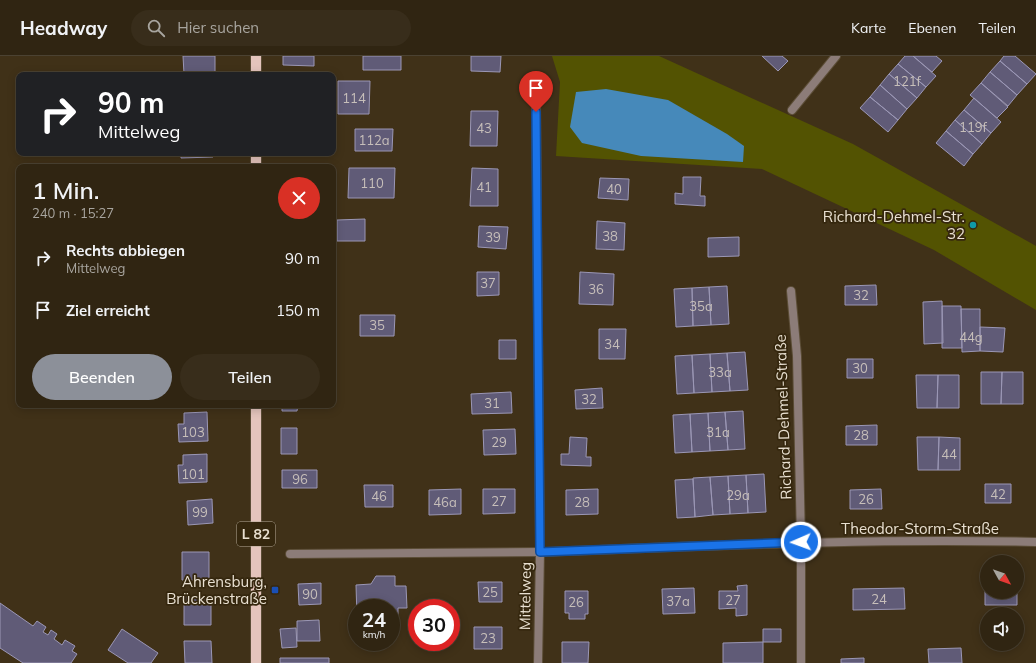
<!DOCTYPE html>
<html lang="de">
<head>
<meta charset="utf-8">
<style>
	:root { --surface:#302512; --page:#382d1b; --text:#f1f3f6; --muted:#a8a59f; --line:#4b4232; --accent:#8c9099 }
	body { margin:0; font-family:Mulish,sans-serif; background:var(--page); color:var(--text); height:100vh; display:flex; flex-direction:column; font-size:15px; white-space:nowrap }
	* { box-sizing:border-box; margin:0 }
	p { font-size:13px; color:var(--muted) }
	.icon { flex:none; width:22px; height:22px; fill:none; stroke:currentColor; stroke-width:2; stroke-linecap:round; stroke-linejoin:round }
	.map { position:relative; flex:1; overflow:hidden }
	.sheet { position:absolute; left:16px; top:108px; width:320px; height:244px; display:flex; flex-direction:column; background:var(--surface); border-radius:8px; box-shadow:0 2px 10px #0003,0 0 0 1px var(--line) }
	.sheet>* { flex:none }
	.hud { position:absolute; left:16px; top:16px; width:320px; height:84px; border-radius:8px; box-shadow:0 2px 10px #0003,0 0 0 1px var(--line); background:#202124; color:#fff; overflow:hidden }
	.needle { width:26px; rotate:130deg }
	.buttons { position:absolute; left:980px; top:499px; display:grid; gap:8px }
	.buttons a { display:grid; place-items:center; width:44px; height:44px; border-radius:50%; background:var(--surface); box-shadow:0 2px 10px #0003,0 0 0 1px var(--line); font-size:20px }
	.speed { position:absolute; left:348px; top:543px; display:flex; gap:8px; font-size:20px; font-weight:700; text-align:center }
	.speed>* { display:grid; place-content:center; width:52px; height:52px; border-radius:50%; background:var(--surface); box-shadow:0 2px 10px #0003,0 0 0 1px var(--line); line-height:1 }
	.speed small { font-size:10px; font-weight:400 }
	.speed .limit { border:6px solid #d22; background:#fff; color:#111 }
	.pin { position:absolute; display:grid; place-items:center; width:34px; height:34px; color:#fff; margin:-41px -17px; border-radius:50% 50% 50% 0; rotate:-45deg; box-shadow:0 0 4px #0007 }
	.pin .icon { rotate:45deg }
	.me { position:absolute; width:44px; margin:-22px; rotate:268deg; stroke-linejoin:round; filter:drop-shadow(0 0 3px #0008) }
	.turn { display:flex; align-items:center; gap:14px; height:84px; padding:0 16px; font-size:18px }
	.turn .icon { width:52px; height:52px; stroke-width:2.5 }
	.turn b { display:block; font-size:28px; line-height:34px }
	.round { display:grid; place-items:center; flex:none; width:42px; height:42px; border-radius:21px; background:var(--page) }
	.head { display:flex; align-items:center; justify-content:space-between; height:68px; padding:0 16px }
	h1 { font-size:24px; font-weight:600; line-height:30px }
	.cta { display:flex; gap:8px; margin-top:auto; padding:8px 16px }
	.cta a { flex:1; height:46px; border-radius:24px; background:var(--accent); color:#fff; font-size:16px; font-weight:600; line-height:46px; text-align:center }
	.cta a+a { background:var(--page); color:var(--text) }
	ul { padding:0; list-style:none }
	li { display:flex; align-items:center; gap:12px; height:52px; padding:0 16px }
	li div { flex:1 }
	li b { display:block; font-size:15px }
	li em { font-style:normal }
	header { display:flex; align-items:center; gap:24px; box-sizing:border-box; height:56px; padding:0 20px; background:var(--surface); border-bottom:1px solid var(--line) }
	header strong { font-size:19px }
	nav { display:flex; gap:22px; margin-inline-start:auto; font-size:14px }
	.search { width:280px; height:36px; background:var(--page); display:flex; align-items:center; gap:10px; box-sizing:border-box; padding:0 14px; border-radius:22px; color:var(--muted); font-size:15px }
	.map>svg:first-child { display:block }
	.green { fill:#535302 }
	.water { fill:#4689ba }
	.building { fill:#605b77; stroke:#9b97b5 }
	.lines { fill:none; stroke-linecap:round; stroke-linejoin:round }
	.lane-casing { stroke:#5b4d36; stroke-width:10 }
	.street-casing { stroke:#5b4d36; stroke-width:10 }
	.primary-casing { stroke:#5b4d36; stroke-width:12 }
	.lane { stroke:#8c7c78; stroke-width:8 }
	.street { stroke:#8c7c78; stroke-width:8 }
	.primary { stroke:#e4c4bc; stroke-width:10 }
	.route-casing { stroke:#114b97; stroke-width:10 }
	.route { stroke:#1a73e8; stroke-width:7 }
	.culture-dot { fill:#0f9aa8; stroke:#35270e; stroke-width:1.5 }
	.transit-dot { fill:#1a4fb4; stroke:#35270e; stroke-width:1.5 }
	.labels { text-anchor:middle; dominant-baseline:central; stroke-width:3.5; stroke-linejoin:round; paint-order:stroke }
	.number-label { font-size:13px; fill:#c7bfba }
	.shield { fill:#35270e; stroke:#b3a896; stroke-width:1 }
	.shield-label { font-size:14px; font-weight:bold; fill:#e9e0d1 }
	.poi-label { font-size:15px; fill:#e9e0d1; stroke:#35270e; text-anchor:end }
	.street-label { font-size:15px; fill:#e9e0d1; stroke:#35270e }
</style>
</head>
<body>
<header>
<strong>Headway</strong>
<div class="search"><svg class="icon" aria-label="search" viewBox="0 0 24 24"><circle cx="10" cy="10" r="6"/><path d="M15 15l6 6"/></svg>Hier suchen</div>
<nav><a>Karte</a><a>Ebenen</a><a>Teilen</a></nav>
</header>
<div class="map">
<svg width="1036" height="607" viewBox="0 0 1036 607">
	<rect width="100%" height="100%" fill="#403118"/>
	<path class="green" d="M552,0h107l194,88 183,102v64l-102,-60 -172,-81 -206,-13 4,-74z"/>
	<path class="water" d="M606,33l62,11 59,34 17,12 -1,16 -102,-6 -59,-13 -12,-16 6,-35z"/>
	<path class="building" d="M183,0h32v17l-31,1z
		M283,0h31v10l-31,-1z
		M363,0h38v14h-38z
		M471,0h30l-1,16 -29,-1z
		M762,0h20l6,5 -10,10z
		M905,0h8l23,20 -10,11 -28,-23z
		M913,0h23l6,5 -10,11z
		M1004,0h11l21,18 -9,10 -27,-23z
		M1000,5l27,23 -10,11 -27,-23z
		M898,8l28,23 -9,11 -28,-24z
		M990,16l27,23 -9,11 -27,-23z
		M889,18l28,24 -10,11 -27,-24z
		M338,25h32l-1,33h-31z
		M981,27l27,24 -11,11 -27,-23z
		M880,29l27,24 -9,11 -28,-23z
		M870,41l28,23 -10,12 -28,-24z
		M974,42l27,24 -10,11 -27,-23z
		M964,54l27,23 -9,11 -27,-24z
		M471,55h27l-1,35h-27z
		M955,64l27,24 -9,10 -27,-23z
		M355,73h38l-1,22h-37z
		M946,75l27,23 -9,12 -28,-23z
		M181,97h32v4l-32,1z
		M349,112h46l-1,30h-46z
		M472,112l26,1v37h-28z
		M683,121h18l-1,19h5v10l-30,-2v-11l8,1z
		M600,122l29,1 -1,21 -30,-2z
		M365,163v22h-28v-21z
		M597,165l28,2 -1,27 -28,-1z
		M479,170l29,1 -2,22 -28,-2z
		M739,181v19l-31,1v-19z
		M477,216h22v23l-22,1z
		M580,216l34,2 -1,31 -34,-1z
		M876,229l1,20h-32v-19z
		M727,230l2,38 -18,1 -2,-38z
		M709,231l2,38 -18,1 -1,-38z
		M692,232l1,38 -17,1 -2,-38z
		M942,245l1,42 -19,1 -1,-42z
		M942,250h19l1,42h-20z
		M961,253h19v42l-18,1z
		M360,259h35l-1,21h-34z
		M980,271l25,1 -2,24 -23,-1z
		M599,273h27l-1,30h-26z
		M499,284h17v19h-17z
		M745,296l3,38 -18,1 -3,-38z
		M727,297l3,38 -18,1 -2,-38z
		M710,298l2,38 -18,1 -2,-38z
		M692,299l2,38 -17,1 -2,-38z
		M847,303h26v19h-26z
		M981,316h21l-1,32h-20z
		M1002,316h21v32h-22z
		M916,319h22l-1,33h-20z
		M938,319h21v33h-22z
		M602,332l1,20 -27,1 -1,-19z
		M511,336l1,21 -40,1 -1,-20z
		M282,349h16l-1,6h-15z
		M743,355l2,38 -17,1 -3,-38z
		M207,356l1,29 -29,1 -1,-18h6v-11z
		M725,356l3,38 -18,1 -2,-38z
		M708,357l2,38 -18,1 -2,-38z
		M690,358l2,38 -17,1 -2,-38z
		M877,369v20h-31v-19z
		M281,372h16v26h-16z
		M515,373l1,25 -32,1 -1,-25z
		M570,381l17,1 -1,19h5v9l-30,-1v-11h8z
		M917,381h22l-1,33h-20z
		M939,381l21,1v32h-22z
		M207,398v28l-28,1 -1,-18h5v-10z
		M282,414h35v18h-35z
		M764,418l2,38 -18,1 -2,-38z
		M746,419l2,38 -18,1 -2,-38z
		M728,420l2,38 -17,1 -3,-38z
		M710,421l3,38 -18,2 -2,-39z
		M693,423l2,38 -18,1 -2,-38z
		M985,428h26v19h-26z
		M364,429h29v22h-28z
		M461,433v25l-32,1v-25z
		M483,433h32v24l-32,1z
		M598,433v25l-32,1v-25z
		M881,433l1,20h-32v-19z
		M212,443l1,24 -25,2 -1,-24z
		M182,496h27v28h-27z
		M376,520h19v10h11l1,22h-9v9h-7v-9h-34v10l-1,-33 15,-1z
		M985,524h2v12h30v-11v24h-32z
		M478,526h24v20h-23z
		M321,527v21l-22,1 -1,-21z
		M747,529v30l-11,1v-8l-17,1v-18h19l-1,-5z
		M694,532l1,25 -32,1 -1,-25z
		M904,532l1,21 -52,1v-21z
		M565,535h23v23h-3v5h-16v-6h-4z
		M211,540v29h-27v-28z
		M0,547l33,23 4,-5 9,6 -3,5 5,3 3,-5 6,4 -3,5 8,6 3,-5 10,6 -3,5 5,3 -6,9h-48l-23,-15z
		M319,564l1,21h-23v-20z
		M474,571h28v22h-28z
		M296,572l1,19 -15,1 -2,-19z
		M122,573l36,24 -7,10h-23l-20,-13z
		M763,573h18v13h-18z
		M184,585h27l1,22h-27z
		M562,586h27l-1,21h-26z
		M763,586v21h-40v-20z
		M961,592l1,15h-33l-1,-14z
		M280,602h49v5h-49z
		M864,602v5h-23v-4z"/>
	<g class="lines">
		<g class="lane-casing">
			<path id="lane" d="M290,498l250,-2"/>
		</g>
		<g class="street-casing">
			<path id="street" d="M536,42l4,454 -2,111
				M792,54l44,-54
				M791,235l6,65 4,186v121
				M540,496c165,-6 331,-14 496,-10"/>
		</g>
		<g class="primary-casing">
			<path id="primary" d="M256,0v19
				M256,111v-14
				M256,607v-258"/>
		</g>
		<use href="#lane" class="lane"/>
		<use href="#street" class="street"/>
		<use href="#primary" class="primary"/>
	</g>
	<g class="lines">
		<g class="route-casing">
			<path id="route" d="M536,56l4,440 261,-10"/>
		</g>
		<use href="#route" class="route"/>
	</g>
	<circle class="culture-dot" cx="973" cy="169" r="4"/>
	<rect class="transit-dot" x="271" y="530" width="8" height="8" rx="2"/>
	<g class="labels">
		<g class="number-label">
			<text x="907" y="25">121f</text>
			<text x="354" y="42">114</text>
			<text x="973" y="71">119f</text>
			<text x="484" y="72">43</text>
			<text x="374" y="84">112a</text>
			<text x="372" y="127">110</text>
			<text x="484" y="131">41</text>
			<text x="614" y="133">40</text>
			<text x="610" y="180">38</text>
			<text x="493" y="181">39</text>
			<text x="488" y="227">37</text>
			<text x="596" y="233">36</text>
			<text x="861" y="239">32</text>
			<text x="701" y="250">35a</text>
			<text x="377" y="269">35</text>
			<text x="971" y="281">44g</text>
			<text x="612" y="288">34</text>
			<text x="860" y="312">30</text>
			<text x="720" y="316">33a</text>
			<text x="589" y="343">32</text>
			<text x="492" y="347">31</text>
			<text x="193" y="376">103</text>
			<text x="718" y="376">31a</text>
			<text x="861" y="379">28</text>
			<text x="499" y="386">29</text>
			<text x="949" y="398">44</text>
			<text x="193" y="418">101</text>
			<text x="300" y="423">96</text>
			<text x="998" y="438">42</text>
			<text x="738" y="439">29a</text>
			<text x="379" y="440">46</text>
			<text x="866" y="443">26</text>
			<text x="499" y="445">27</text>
			<text x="445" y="446">46a</text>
			<text x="582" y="446">28</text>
			<text x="200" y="456">99</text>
			<text x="490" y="536">25</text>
			<text x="310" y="538">90</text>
			<text x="879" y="543">24</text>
			<text x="733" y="544">27</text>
			<text x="678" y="545">37a</text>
			<text x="576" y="546">26</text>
			<text x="488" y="582">23</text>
		</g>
		<rect class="shield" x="237" y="466" width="38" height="24" rx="3"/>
		<g class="shield-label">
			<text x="256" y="478">L 82</text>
		</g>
		<g class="poi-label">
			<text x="965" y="160">Richard-Dehmel-Str.<tspan x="965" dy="17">32</tspan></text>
			<text x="267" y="525">Ahrensburg,<tspan x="267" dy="17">Brückenstraße</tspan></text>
		</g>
		<g class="street-label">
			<text transform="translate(783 361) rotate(-92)">Richard-Dehmel-Straße</text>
			<text x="920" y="472">Theodor-Storm-Straße</text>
			<text transform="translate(525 540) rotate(-89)">Mittelweg</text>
		</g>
	</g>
</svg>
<div class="buttons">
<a><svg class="needle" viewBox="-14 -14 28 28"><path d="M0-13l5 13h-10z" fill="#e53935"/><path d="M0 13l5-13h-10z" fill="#a8a59f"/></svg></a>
<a><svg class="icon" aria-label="sound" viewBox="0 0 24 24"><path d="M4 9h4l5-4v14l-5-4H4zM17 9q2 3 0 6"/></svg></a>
</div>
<div class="speed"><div>24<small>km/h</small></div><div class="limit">30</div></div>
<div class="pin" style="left:536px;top:56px;background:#d93025"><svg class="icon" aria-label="arrive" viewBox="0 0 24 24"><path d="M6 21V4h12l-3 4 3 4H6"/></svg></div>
<svg class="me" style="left:801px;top:486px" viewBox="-20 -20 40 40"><circle r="17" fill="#1a73e8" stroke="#fff" stroke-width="3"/><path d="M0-11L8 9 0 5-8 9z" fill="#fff"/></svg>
<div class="hud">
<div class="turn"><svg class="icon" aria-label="right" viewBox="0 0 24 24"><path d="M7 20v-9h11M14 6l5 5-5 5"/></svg><div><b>90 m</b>Mittelweg</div></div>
</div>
<section class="sheet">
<div class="head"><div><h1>1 Min.</h1><p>240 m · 15:27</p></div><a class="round" style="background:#d93025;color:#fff"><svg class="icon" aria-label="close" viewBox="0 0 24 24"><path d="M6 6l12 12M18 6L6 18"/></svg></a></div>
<ul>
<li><svg class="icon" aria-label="right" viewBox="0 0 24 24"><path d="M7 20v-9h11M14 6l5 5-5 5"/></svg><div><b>Rechts abbiegen</b><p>Mittelweg</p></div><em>90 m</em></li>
<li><svg class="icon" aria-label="arrive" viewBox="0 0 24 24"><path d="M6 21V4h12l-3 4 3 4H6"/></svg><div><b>Ziel erreicht</b></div><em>150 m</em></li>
</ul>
<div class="cta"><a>Beenden</a><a>Teilen</a></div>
</section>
</div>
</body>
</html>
